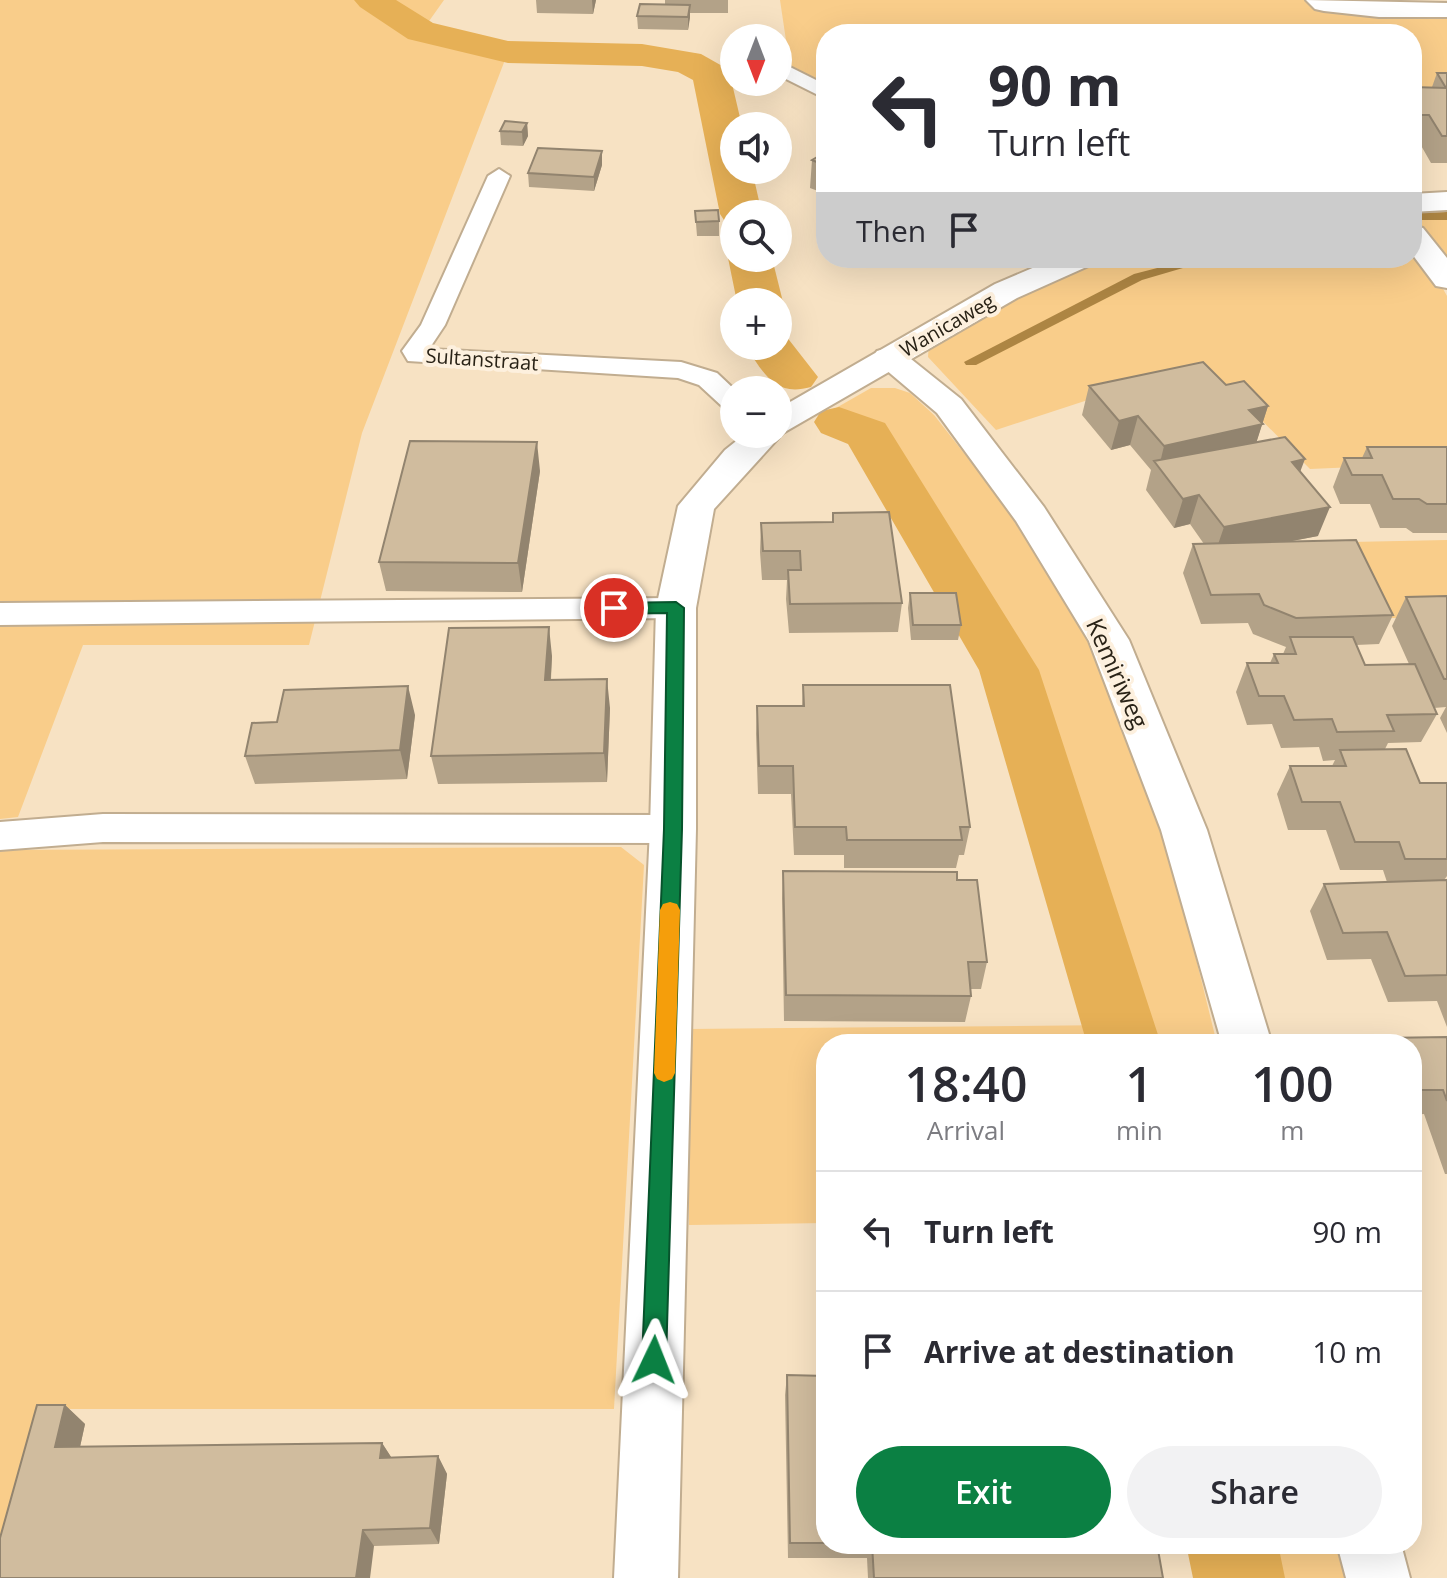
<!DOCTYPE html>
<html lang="en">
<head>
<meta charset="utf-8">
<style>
	:root { --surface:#fff; --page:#f2f2f3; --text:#2b2b33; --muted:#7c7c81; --line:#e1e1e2; --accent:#0b8043 }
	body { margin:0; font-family:"Open Sans",sans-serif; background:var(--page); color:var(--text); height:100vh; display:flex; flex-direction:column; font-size:30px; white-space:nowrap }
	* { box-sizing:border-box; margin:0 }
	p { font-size:26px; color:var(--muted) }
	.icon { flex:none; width:44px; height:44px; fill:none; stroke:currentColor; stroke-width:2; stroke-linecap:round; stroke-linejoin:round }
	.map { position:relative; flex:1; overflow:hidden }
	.side { position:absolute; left:816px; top:1034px; width:606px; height:520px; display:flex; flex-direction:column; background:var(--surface); border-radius:32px; box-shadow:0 8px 32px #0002 }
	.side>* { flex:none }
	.banner { position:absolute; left:816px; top:24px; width:606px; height:244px; border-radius:32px; box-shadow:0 8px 32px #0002; background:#fff; color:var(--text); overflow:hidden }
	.needle { width:52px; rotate:180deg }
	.controls { position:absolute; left:720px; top:24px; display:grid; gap:16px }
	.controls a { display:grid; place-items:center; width:72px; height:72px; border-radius:50%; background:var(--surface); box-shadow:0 8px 32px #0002; font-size:40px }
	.pin { position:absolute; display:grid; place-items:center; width:68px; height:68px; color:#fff; margin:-34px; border:4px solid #fff; border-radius:50%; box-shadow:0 2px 8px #0007 }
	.me { position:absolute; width:88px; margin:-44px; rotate:2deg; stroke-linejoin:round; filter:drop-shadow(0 0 6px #0008) }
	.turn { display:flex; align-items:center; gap:28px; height:168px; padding:0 40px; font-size:36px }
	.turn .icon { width:104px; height:104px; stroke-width:2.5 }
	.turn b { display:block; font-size:56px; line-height:68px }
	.then { display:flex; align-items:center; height:76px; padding:0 40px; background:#0003; gap:16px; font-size:30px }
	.eta { display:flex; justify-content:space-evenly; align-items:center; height:136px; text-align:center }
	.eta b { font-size:48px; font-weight:600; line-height:56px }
	.primary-button { display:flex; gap:16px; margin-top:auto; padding:16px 40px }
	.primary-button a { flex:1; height:92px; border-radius:48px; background:var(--accent); color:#fff; font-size:32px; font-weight:600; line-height:92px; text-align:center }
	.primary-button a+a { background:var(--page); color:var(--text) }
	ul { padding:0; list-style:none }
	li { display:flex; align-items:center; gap:24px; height:120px; padding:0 40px; border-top:2px solid var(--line) }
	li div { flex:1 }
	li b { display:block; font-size:30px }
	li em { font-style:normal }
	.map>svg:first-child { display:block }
	.green { fill:#f9cd8a }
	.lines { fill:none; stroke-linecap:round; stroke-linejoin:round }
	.stream { fill:#ad8543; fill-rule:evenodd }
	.canal { fill:#e6b056; fill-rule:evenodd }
	.service-casing { stroke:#c1ad90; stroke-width:4 }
	.minor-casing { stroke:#c1ad90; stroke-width:4 }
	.tertiary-casing { stroke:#c1ad90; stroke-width:4 }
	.service { fill:#fff; fill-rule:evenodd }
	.minor { fill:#fff; fill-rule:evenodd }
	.tertiary { fill:#fff; fill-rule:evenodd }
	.wall { fill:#b3a288 }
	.shaded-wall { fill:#92846f }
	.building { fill:#d0bc9e; stroke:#92846f; stroke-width:2 }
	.route { fill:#0b8043; stroke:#07532c; stroke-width:2 }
	.slow { fill:#f59e0b }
	.labels { text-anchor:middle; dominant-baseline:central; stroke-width:8; stroke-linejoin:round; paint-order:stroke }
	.far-street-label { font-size:20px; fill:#292216; stroke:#fdf0de }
	.street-label { font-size:24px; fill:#292216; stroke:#fdf0de }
</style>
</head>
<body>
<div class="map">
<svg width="1447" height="1578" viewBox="0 0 1447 1578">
	<rect width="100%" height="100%" fill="#f7e2c3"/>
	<path class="green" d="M0,0h444l-22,31 86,21 -146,381 -53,212h-226l-65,172 -18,2z
		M780,0h529l8,5 130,8v81l-35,-1v-59h-586v57l-35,-17z
		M1447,216v46l-32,-45z
		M1412,244l15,16 20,36v167l-137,6 -106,-107 -208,68 -68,-73 1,-14 108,-54 72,-31h303z
		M871,388h24l15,5 24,22 70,89 85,139 38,90 50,148 40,163h-391v179l-137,2v-196l430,-4 -110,-355 -142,-236 -28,-12 -10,-10z
		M1447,540v78h-61l-35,-76z
		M621,847l23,18 -30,544h-565l-49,160v-719z
		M1232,1544h106l8,34h-107z"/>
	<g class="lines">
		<path class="stream" d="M1447,212v8h-35v-6l3,-1z
			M1196,258h21l-75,22 -166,85h-10l-2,-3 170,-88z"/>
		<path class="canal" d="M354,0h42l37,23 75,18 134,3 59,10 23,13 6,8 12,51h-8v44h18l10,44h-28v11l-8,-2 -6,-9 -27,-134 -15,-8 -36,-6 -134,-3 -100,-24 -48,-32z
			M734,249v9h38l11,44 -5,7v-7h-41l-9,-44z
			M778,334l8,2 32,41 -7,10c-37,10 -46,-13 -66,-41h33z
			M839,407l46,16 154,247 122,374h-74l-108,-374 -131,-226 -27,-11 -7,-11 7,-11z
			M1186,1544h92l7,34h-92z"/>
		<g class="service-casing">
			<path id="service" d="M778,61l48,24v14l-48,-24z
				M499,169l11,7 -65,149 -16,24 252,13 36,11 18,17 -1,21 -9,-2 -26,-24 -21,-7 -270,-17 -6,-10 19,-26 67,-149z
				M676,598l11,3 4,7 -4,7 -11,3 -676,7v-22z
				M103,814l570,1 12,4 5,10 -5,10 -12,4 -570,-1 -103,8v-28z"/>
		</g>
		<g class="minor-casing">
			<path id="minor" d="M1306,0l141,3v14h-68l-55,-6 -9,-2z
				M1412,225l11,3 24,30v30l-11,-2 -24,-32z
				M889,348l12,3 60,48 83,108 85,133 78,190 65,214h-50l-61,-214 -72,-189 -73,-120 -79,-108 -65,-55 5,-7z
				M1337,1544h64l9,34h-64z"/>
		</g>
		<g class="tertiary-casing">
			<path id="tertiary" d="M1447,192v18l-35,2v-18z
				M1056,258h41l-4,6 -76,34 -234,135 -69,76 -18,99v221l-18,749h-64l36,-749 6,-221 22,-102 47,-56 20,-16h33v-25l217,-125z"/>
		</g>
		<use href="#service" class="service"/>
		<use href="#minor" class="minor"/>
		<use href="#tertiary" class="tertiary"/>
	</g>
	<path class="wall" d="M536,0h60l-3,14 -56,-1z
		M665,0h63v13h-38l-2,17 -50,-1 -1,-13 28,-12z
		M1437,73h10v90h-16l-12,-21h-7v-55h20z
		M527,123l1,13 -5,10 -22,-1 -1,-14z
		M602,151v14l-8,26 -65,-4 -1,-14z
		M826,152v42l-16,-6 2,-28z
		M695,211l24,10v15h-22z
		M1226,385l42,21 -12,37 44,29 18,64 -27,5 102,74 -14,29 -23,1 9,20 44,-1 -17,-38 14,-29 41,-1v137l-7,-15 6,-11 -12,1 3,6 -16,28 -33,1 -3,6 35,34h27v93l-3,4h3v147l-10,-26 -49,1 -17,-43 -44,1 -17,-49 14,-27 63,-2 -4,-12h-43l-14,-40h-38l-11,-36 13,-28h42l3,-6 -12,1 -4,-14 -38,1 -9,-24 -25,1 -11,-33 11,-29h23l4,-9h9l3,-7 -33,-13 -5,-11 -47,1 -18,-51 10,-29h11l-14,-20 -16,4 -28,-38 5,-20 -21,-25 -19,5 -29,-35 7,-29z
		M1367,447h80v86h-34l-7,-5h-26l-10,-24h-30l-7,-17 11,-29h18z
		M540,471l-18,121 -136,-1 -7,-29z
		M833,513l69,90 -4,29 -109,1 -3,-34 1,-19h-25l-2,-28 1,-29 71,-1z
		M910,593l51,32 -3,15h-47l-3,-32z
		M552,656l-1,23 59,29 -3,74 -169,2 -7,-28z
		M803,685l167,142 -6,28h-5l-3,13h-112v-13h-50l-3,-61h-33l-2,-60 1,-28h45z
		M415,715l-8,64 -152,5 -10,-28z
		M783,871l174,9 30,82 -6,27h-11l1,7 -6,26 -181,-1 -2,-123z
		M1447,1037v137h-2l-21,-60 -12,1v-71h-34l4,-6z
		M787,1375l39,1v168h331l6,34h-295l-1,-20h-79l-3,-163z
		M65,1405l20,19 -5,23 302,-4 9,14 47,-1 9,18 -8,70 -65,2 -374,32z"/>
	<path class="shaded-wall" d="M592,0h4l-3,14z
		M690,5v13l-2,12v-13z
		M527,123l1,13 -5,10 -1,-14z
		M602,151v14l-8,26v-14z
		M1268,406l-15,47 -94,14 5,-21 85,-36z
		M1138,416l-8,29 -19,5 8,-29z
		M537,442l3,29 -18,121 -4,-29z
		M1305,459l-11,29 -2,-26z
		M1199,495l-9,29 -16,4 9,-29z
		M1330,507l-12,29 -104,20 10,-29z
		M549,627l3,29 -3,52 -4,-28z
		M607,679l3,29 -3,74 -3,-29z
		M408,686l7,29 -8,64 -7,-29z
		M65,1405l20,19 -9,41 -21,-18z
		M382,1443l11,17 -13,-2z
		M438,1456l9,18 -8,70 -9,-16z
		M363,1530l11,16 -4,32h-14z"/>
	<path class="building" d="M640,4l50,1 -2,12 -51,-1z
		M1437,73h10v63h-5l-13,-21h-13l-4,-7v-21l34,1z
		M505,121l22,2 -5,9 -22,-1z
		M538,148l64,3 -8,26 -66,-4z
		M826,152v14l-14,-6z
		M718,210l1,11 -23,1 -1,-11z
		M1203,362l23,23 18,-4 24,25 -19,4 14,14 -99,22 -26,-30 -19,5 -30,-35z
		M1285,437l20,22 -13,3 38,45 -106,20 -25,-32 -16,4 -29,-38z
		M410,441l127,1 -19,121 -139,-1z
		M1367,447h80v57h-20l-8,-5h-26l-11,-24h-30l-8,-17h28z
		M889,512l13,91 -112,1 -2,-34h13l-1,-19h-37l-2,-28 72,-1v-9z
		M1356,540l37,75 -97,3 -32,-13 -5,-11 -48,1 -18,-51z
		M910,593h46l5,32h-48z
		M1447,596v83h-3l-38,-82z
		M549,627l-4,53 62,-1 -3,74 -173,3 18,-128z
		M1290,637h63l12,28 50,-1 22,50 -50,1 7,16 -57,1 -5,-13 -38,1 -10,-24h-25l-12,-33h31l-4,-9h22z
		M803,685h147l20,142h-10l2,13h-115l-1,-13h-51l-2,-61h-34l-2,-60h47z
		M408,686l-8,64 -155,6 7,-33 25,-1 7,-32z
		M1406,749l14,34h27v76h-42l-6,-17h-44l-15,-40h-38l-12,-36h56l-6,-16z
		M783,871l174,1v8h20l10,82h-19l3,34 -185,-1z
		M1447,880v95l-42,1 -18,-44 -44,1 -19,-49z
		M1447,1037v64l-4,-11h-31v-46h-28l-2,-6z
		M787,1375l39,1v167h-36z
		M37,1405h28l-10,42 327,-4 -2,15 58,-2 -8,72 -67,2 -7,48h-356v-40z
		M872,1544h285l6,34h-289z"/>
	<path class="route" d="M676,602l8,6 -2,221 -16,531 -4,8 -8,4 -9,-4 -3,-8 22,-531 3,-216 -53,1 -8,-6 8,-5z"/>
	<path class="slow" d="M670,902l7,2 3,6 -5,163 -3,6 -8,3 -7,-3 -3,-6 6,-163 3,-6z"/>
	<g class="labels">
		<g class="far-street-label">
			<text transform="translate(947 325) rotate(-30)">Wanicaweg</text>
			<text transform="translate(482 359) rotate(4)">Sultanstraat</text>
		</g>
		<g class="street-label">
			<text transform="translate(1118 673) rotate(66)">Kemiriweg</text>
		</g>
	</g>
</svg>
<div class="controls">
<a><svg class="needle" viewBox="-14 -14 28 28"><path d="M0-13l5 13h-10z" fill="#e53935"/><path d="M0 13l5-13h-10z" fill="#7c7c81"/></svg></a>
<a><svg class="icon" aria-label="sound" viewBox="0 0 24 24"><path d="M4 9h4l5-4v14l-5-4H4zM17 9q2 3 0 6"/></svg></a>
<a><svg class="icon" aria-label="search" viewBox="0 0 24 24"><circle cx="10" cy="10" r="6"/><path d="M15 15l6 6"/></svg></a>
<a>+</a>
<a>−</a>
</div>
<div class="pin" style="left:614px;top:608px;background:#d93025"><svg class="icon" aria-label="arrive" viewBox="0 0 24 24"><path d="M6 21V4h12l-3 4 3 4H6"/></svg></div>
<svg class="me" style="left:654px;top:1360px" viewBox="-20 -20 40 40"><path d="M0-17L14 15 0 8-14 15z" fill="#0b8043" stroke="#fff" stroke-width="4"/></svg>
<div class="banner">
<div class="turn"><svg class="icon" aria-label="left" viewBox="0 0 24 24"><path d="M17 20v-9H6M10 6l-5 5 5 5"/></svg><div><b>90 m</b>Turn left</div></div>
<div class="then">Then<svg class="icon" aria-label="arrive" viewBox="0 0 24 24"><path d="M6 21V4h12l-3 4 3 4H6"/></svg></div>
</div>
<section class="side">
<div class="eta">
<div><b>18:40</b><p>Arrival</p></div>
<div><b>1</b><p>min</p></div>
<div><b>100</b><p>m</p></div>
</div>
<ul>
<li><svg class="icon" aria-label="left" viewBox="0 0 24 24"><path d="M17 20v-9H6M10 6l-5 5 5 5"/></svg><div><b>Turn left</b></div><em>90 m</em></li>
<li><svg class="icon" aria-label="arrive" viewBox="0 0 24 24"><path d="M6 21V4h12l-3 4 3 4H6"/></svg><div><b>Arrive at destination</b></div><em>10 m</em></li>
</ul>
<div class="primary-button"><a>Exit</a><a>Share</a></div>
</section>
</div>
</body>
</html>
